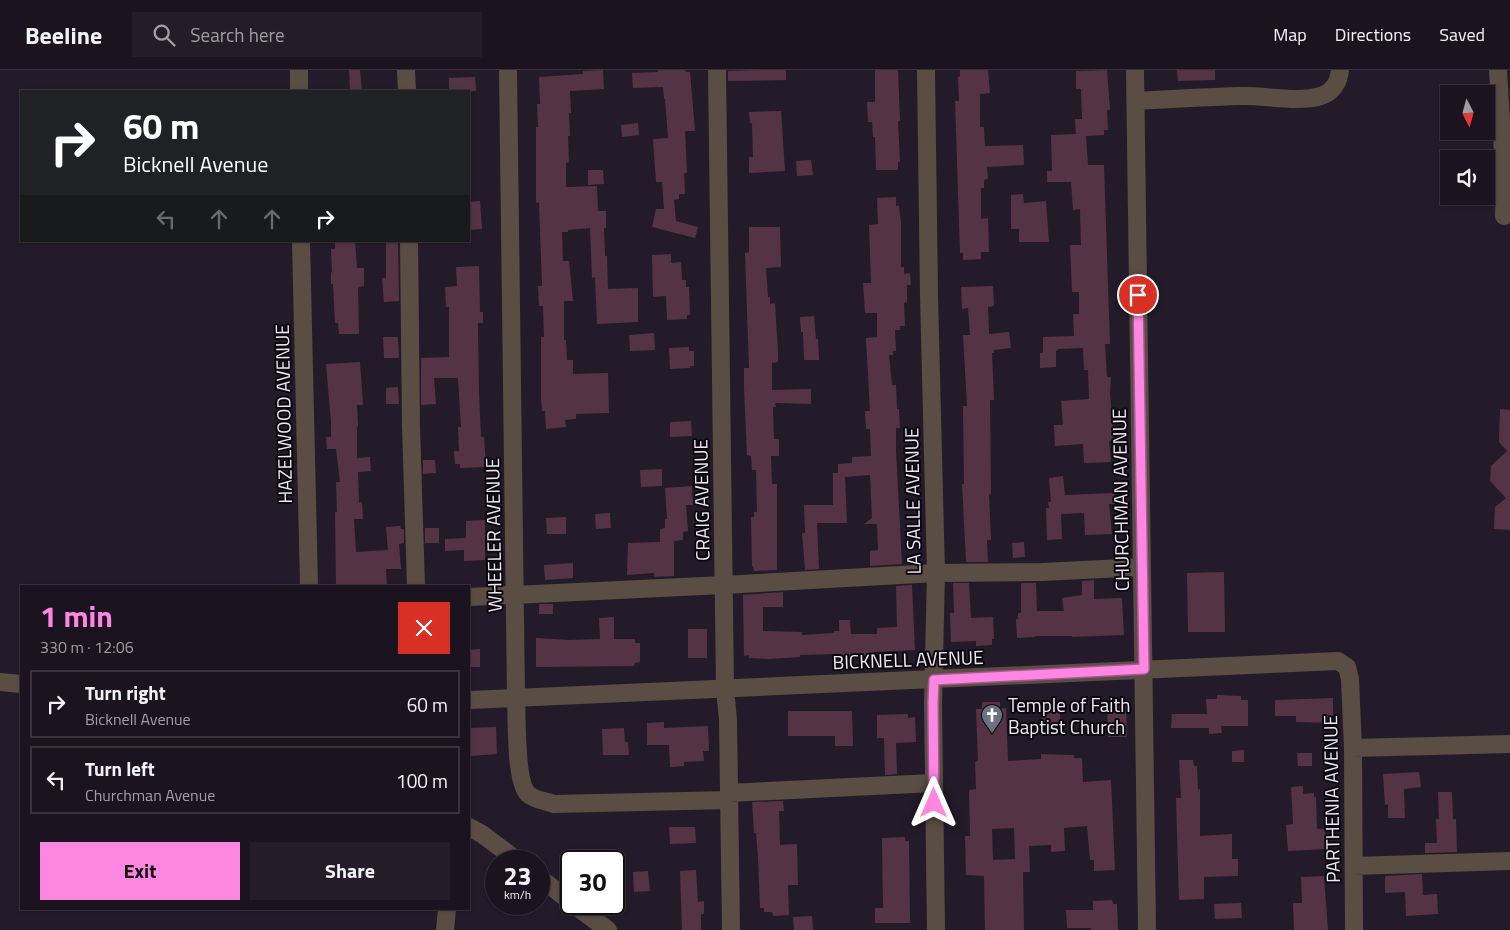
<!DOCTYPE html>
<html lang="en">
<head>
<meta charset="utf-8">
<style>
	:root { --surface:#1b1420; --page:#241d29; --text:#f1f3f6; --muted:#a09ea5; --line:#39333e; --accent:#fd86e1 }
	body { margin:0; font-family:"Titillium Web",sans-serif; background:var(--page); color:var(--text); height:100vh; display:flex; flex-direction:column; font-size:19px; white-space:nowrap }
	* { box-sizing:border-box; margin:0 }
	p { font-size:16px; color:var(--muted) }
	.icon { flex:none; width:28px; height:28px; fill:none; stroke:currentColor; stroke-width:2; stroke-linecap:round; stroke-linejoin:round }
	.map { position:relative; flex:1; overflow:hidden }
	.drawer { position:absolute; left:20px; top:515px; width:450px; height:325px; display:flex; flex-direction:column; background:var(--surface); border-radius:0px; box-shadow:0 1px 4px #0004,0 0 0 1px var(--line) }
	.drawer>* { flex:none }
	.guide { position:absolute; left:20px; top:20px; width:450px; height:152px; border-radius:0px; box-shadow:0 1px 4px #0004,0 0 0 1px var(--line); background:#202124; color:#fff; overflow:hidden }
	.needle { width:32px; rotate:174deg }
	.tools { position:absolute; left:1440px; top:15px; display:grid; gap:10px }
	.tools a { display:grid; place-items:center; width:55px; height:55px; border-radius:0px; background:var(--surface); box-shadow:0 1px 4px #0004,0 0 0 1px var(--line); font-size:25px }
	.speed { position:absolute; left:485px; top:780px; display:flex; gap:10px; font-size:25px; font-weight:700; text-align:center }
	.speed>* { display:grid; place-content:center; width:65px; height:65px; border-radius:50%; background:var(--surface); box-shadow:0 1px 4px #0004,0 0 0 1px var(--line); line-height:1 }
	.speed small { font-size:12px; font-weight:400 }
	.speed .limit { border:2px solid #111; border-radius:8px; background:#fff; color:#111 }
	.pin { position:absolute; display:grid; place-items:center; width:42px; height:42px; color:#fff; margin:-21px; border:2px solid #fff; border-radius:50%; box-shadow:0 1px 5px #0007 }
	.me { position:absolute; width:55px; margin:-28px; rotate:0deg; stroke-linejoin:round; filter:drop-shadow(0 0 4px #0008) }
	.turn { display:flex; align-items:center; gap:18px; height:105px; padding:0 20px; font-size:22px }
	.turn .icon { width:65px; height:65px; stroke-width:2.5 }
	.turn b { display:block; font-size:35px; line-height:42px }
	.lanes { display:flex; align-items:center; height:48px; padding:0 20px; background:#0003; justify-content:center; gap:25px; direction:ltr }
	.lanes .off { opacity:.35 }
	.round { display:grid; place-items:center; flex:none; width:52px; height:52px; border-radius:0px; background:var(--page) }
	.headline { display:flex; align-items:center; justify-content:space-between; height:85px; padding:0 20px }
	h1 { font-size:30px; font-weight:700; line-height:38px; color:var(--accent) }
	.primary-button { display:flex; gap:10px; margin-top:auto; padding:10px 20px }
	.primary-button a { flex:1; height:58px; border-radius:0px; background:var(--accent); color:#111; font-size:20px; font-weight:700; line-height:58px; text-align:center }
	.primary-button a+a { background:var(--page); color:var(--text) }
	ul { padding:0; list-style:none }
	li { display:flex; align-items:center; gap:15px; height:68px; margin:0 10px 8px; padding:0 10px; border:2px solid var(--line); border-radius:0px }
	li div { flex:1 }
	li b { display:block; font-size:19px }
	li em { font-style:normal }
	header { display:flex; align-items:center; gap:30px; box-sizing:border-box; height:70px; padding:0 25px; background:var(--surface); border-bottom:1px solid var(--line) }
	header strong { font-size:24px }
	nav { display:flex; gap:28px; margin-inline-start:auto; font-size:18px }
	.search { width:350px; height:45px; background:var(--page); display:flex; align-items:center; gap:12px; box-sizing:border-box; padding:0 18px; border-radius:0px; color:var(--muted); font-size:19px }
	.map>svg:first-child { display:block }
	.building { fill:#543444; fill-rule:evenodd }
	.lines { fill:none; stroke-linecap:round; stroke-linejoin:round }
	.street { stroke:#5a4d44; stroke-width:18 }
	.route-casing { stroke:#a45792; stroke-width:12 }
	.route { stroke:#fd86e1; stroke-width:9 }
	.labels { text-anchor:middle; dominant-baseline:central; stroke-width:4; stroke-linejoin:round; paint-order:stroke }
	.street-label { font-size:19px; fill:#efe9f4; stroke:#0b070e }
	.poi-label { font-size:19px; fill:#efe9f4; stroke:#0b070e; text-anchor:start }
</style>
</head>
<body>
<header>
<strong>Beeline</strong>
<div class="search"><svg class="icon" aria-label="search" viewBox="0 0 24 24"><circle cx="10" cy="10" r="6"/><path d="M15 15l6 6"/></svg>Search here</div>
<nav><a>Map</a><a>Directions</a><a>Saved</a></nav>
</header>
<div class="map">
<svg width="1510" height="860" viewBox="0 0 1510 860">
	<rect width="100%" height="100%" fill="#241b2a"/>
	<path class="building" d="M349,0h11l2,21h-12z
		M603,0l1,19 -34,2 1,22h-2l1,23h-2l1,26 -3,1v24l31,-1 1,25h8v17h-2l1,28h2l1,33 30,-1v34l-41,2 -2,-47 -3,1 -2,-50 -22,2v2h-6l1,29h6l4,40h-9v39h2l1,20h6v14l35,-1 1,40 -33,1v5l-11,1 1,7 -20,2 -1,-18h-3l-1,-13v-61h3l-1,-31h-4l-1,-20h4l-3,-84 -3,1v-76h2l-1,-23h3l-1,-27 44,-3v-3z
		M658,0h27l1,2h4l5,59h-10l2,42h-3l1,21h-6v5l-5,1 2,21 22,6 -3,11 -43,-11 4,-18h8l-2,-27h-6l-3,-43 15,-1 -3,-39h-1l-1,-12 -30,1 -1,-15 26,-1z
		M756,0h30v10l-58,1v-10z
		M875,0h23l2,51h-2l2,41h-2v8h-22l-1,-33h-2l-1,-15h-4l-1,-20h8z
		M960,0h28l2,23 -10,1v33h4l1,19 38,-1 1,20 -37,2 1,12 -4,1v8h-3v31l7,-1 1,34h-8v7l-18,1v-7h-3l-5,-152h4l-1,-24 2,-1z
		M1107,0l3,40h-3l1,20h-4v5l-18,1 2,29h16l6,179h-5l2,33h4l-1,16 4,47 -5,1 2,21 -27,1 -1,-19 -28,2 -1,-21h9l-2,-24 28,-2 -1,-29h-4l-1,-22 -25,1v1l-2,1v16l-16,1v-15h3v-16l31,-1 -1,-22h6v-22h-7l-2,-47h11l-1,-36 -7,1 -2,-28h-24v-11h5l-1,-36 25,-1 -1,-15h7l-1,-30h-5v-18z
		M1177,0h38v10l-37,1z
		M475,7l1,14h-27v-13z
		M781,41l4,60 -36,2v-16h4l-1,-34h-2l-1,-11z
		M638,53l1,12 -17,2 -1,-12z
		M811,90l2,15 -16,1 -1,-15z
		M588,100h15l1,14 -16,1z
		M1023,124l1,9 22,-2 3,41h-30v-13h-8v-34z
		M896,127v9h3l2,17v44h3v7l6,-1 1,12h-4v17l-3,1 1,23h-5v4h-5l1,21h-3v4h-4l3,30h4l1,24h2l1,19h-4v23l6,113 -32,2v-15l8,-1 -1,-26h-13l8,-6 -2,-43 -25,2 2,46h-30l2,46 -14,1 -3,-37h3l-1,-28h29v-32h5v-9l14,-1v-6l19,-1 -1,-27h-4l-1,-18h5l-4,-73 11,-1v-24h-12l-2,-30h8l-2,-58 9,-1 -1,-26z
		M480,131l2,28 -13,1v-28z
		M749,157h31l1,40 -15,1 2,29h2v7l5,-1 3,49v10l-6,1v27l39,-1v15l-36,-1 1,4h-3l1,32h5v17h-8l1,28h5v86l-23,1 -1,-5h-1l-1,-49h3v-5h3l-1,-42h-4l-1,-14 -4,-1 -3,-67v-20h5l-4,-115 4,-1z
		M335,171h20l2,27h7v18l-6,1 1,47h-20l-1,-11h-3l-2,-39h-2v-11l1,-1 -1,-23h4z
		M386,173h12l1,58 -15,1 -2,-24h4z
		M671,184v9l10,-1 1,18h4v7h3l1,28h-3v4l-20,1 -1,-24 -13,1 -1,-42z
		M479,196l1,46h3v11h-5v7l1,63 2,44h3l2,30 -26,1v-4h-5l-1,-13h5l-1,-24h3l-3,-49h-24l2,26 -15,1v-47l28,-1v-50h-3l-1,-20 12,-1 -1,-19z
		M993,216l1,20 -6,1 1,27 20,-2 2,16 -17,2v3h-2l2,47h-4l1,94h-2l2,46h-4l1,22h-22l-4,-78h2l-1,-78h4l-4,-71h7l-2,-27 -6,1 -1,-22z
		M814,246l2,23h2l1,21h-15l-1,-28h-2l-1,-15z
		M654,263l1,17 -25,1 -1,-16z
		M383,267h15l1,21h-15z
		M689,277v4h5v15h-4v2l-20,1 -1,-21z
		M360,292l3,43h-6l1,21 -1,1v31l13,-1 1,14 -13,1 1,31 3,-1 1,17h-9l2,33 32,-2 -2,-23 14,-1 1,3h3v14l-5,1 2,25h-15l1,16 -51,1 -1,-74h2l-1,-30h4l-4,-33h-9l-1,-12h5v-15l-5,-58z
		M398,317l1,17h-13v-16z
		M1500,339l10,1v120l-16,-1 1,-22 11,-9 -16,-17 1,-15 16,-15 -8,-9z
		M691,351l1,15 -22,1v-15z
		M423,390h12l1,13 -13,1z
		M662,399v17l-21,1 -1,-17z
		M1063,406l2,19 49,-2 1,11h-6l3,30 -27,1 -1,-22 -23,1 1,25 -15,1 -1,-32h3l-1,-6h3l-2,-24z
		M692,416l1,19h-7l2,26 -5,1v8l-9,1v35l-20,1v-4l-27,2 1,-32 32,-1v-13l5,-1v-9h2l-2,-31z
		M610,443l1,15 -15,1 -1,-15z
		M566,447v17h-19l-1,-16z
		M485,450v40l-21,1v-11l-19,1v-12l21,-1v-17z
		M425,458h14v15h-14z
		M1024,472l1,15 -12,1 -1,-15z
		M573,493v15l-28,2 -1,-15z
		M1224,502l1,60h-37l-1,-59z
		M1094,510v19l28,-1 2,37 -52,2v-1h-37v1l-18,1 -1,-19h2v-6h3v-30h15l1,28h27l-2,-13 20,-3v-14z
		M953,513h16l2,35 22,-1 1,22h-2v6l-16,1v-5l-25,1 -1,-29h4z
		M912,515l3,65 -41,2v4l-40,1v-3l-34,1v2l-31,2 -20,-1v-3l-5,1 -1,-61 40,-3v15h-20v24l39,1v3l32,-2v-2h5v-11h11l1,14h26v-6l20,-1 -1,-41z
		M539,534h14v10h-14z
		M614,547v22h21v4h5v19l-5,1 -1,3 -98,1v-29l33,2 31,-1 -1,-21z
		M688,559h19v29h-19z
		M480,579v18h-11v-17z
		M1217,625l24,1v4h7v26h-27l1,7 -13,1v-6h-38l1,-14h35l-1,-15h11z
		M1333,628v25l-37,-1v-6h-21v-16z
		M982,632h18v7l6,-1 2,53 33,-2v-5l33,1v3h8l1,24 28,-2 4,90 -21,1v-11h-4l-3,-34 -23,2 1,23 -14,1v-7l-22,1 1,26h-7l1,58h-39l-1,-54 -18,-1 -1,-39h5l-1,-46 7,-1 -1,-27 3,-1 -2,-52h6zM1014,758l1,31 -22,1 -1,-31z
		M1107,633h19l1,34h-19z
		M1041,636h19v20h-3v5h-12v-5h-3z
		M788,641h64l1,35h-18v-10h-47z
		M908,644v4l7,-1 1,25 -20,1 1,31 -12,1 -1,-37h-7v-23z
		M664,652v6l44,-2 1,25h-6l1,10 -20,1v4l-14,1 -1,-22h-22v-22z
		M496,657l1,27 -28,2v-28z
		M624,658l1,14h3l1,13h-26l-1,-26z
		M1244,680v12h-12v-11z
		M1297,683h15v13h-14z
		M1179,690h14l1,6h3l1,24 2,-1v47l32,-2v25h6v17l-34,1v22l-25,1 -3,-102h5z
		M1419,702l2,15 -17,2 1,29h-17v-14l-3,1 -2,-31z
		M1303,716v8l11,-1v4h2l1,32h8l1,20 -38,2 -2,-26 7,-1 -2,-37z
		M1438,722h14l1,27h3l1,33 -32,1v-10h12l-1,-24h3z
		M783,731l1,10h-5l1,34 17,-1 1,41h-10l1,30 -16,1 -1,-4h-8v-4h-4l-2,-51 -2,-24h-2l-2,-31z
		M669,757h26l1,16 -26,1z
		M905,767v4h4l1,82h-35v-15h8l-1,-70z
		M696,800l2,32 6,-1v13h-3v16h-19l-2,-59z
		M648,801l2,20 -16,1 -1,-20z
		M1422,804l1,21 14,-1 1,20 -32,2 -1,-24 -20,1v-17z
		M1324,806l4,54h-34l-1,-27h9l-1,-26z
		M1112,830l1,4h4l1,26h-27v-2h-24l-1,-18h27v-9z
		M1241,833l1,15 -27,1 -1,-15z
		M812,846l1,14h-19l-1,-13z"/>
	<g class="lines">
		<path class="street" d="M299,0v21
			M406,0l1,21
			M508,0l8,627c1,19 -1,85 12,97 6,6 18,7 26,10l175,-4
			M717,0l8,618 3,32 3,210
			M926,0l3,226 7,277 -3,130 3,227
			M1135,0l12,860
			M1498,0l7,116 -1,30
			M1136,31c34,-2 69,-4 104,-5 25,-1 57,7 81,0 12,-4 18,-14 19,-26
			M301,171l8,345
			M409,171l2,185 5,160
			M469,527l255,-12 212,-12 106,-1 100,-5
			M0,612l21,2
			M469,630l869,-39 9,6 3,12 3,69 1,182
			M1353,678l157,-4
			M729,723l204,-10
			M469,757l13,7 36,27
			M1354,796l156,-5
			M539,807l32,25
			M573,834l35,26
			M445,860l2,-21"/>
	</g>
	<g class="lines">
		<g class="route-casing">
			<path id="route" d="M934,733l-1,-100 1,-23 210,-11 -6,-374"/>
		</g>
		<use href="#route" class="route"/>
	</g>
	<defs>
		<g id="church-pin" transform="scale(1.125)"><path d="M0 17L-7.5 6A9.5 9.5 0 1 1 7.5 6Z" fill="#6b7280" stroke="#0b070e"/><path d="M-1.2-6h2.4v3.5h3.3v2.4h-3.3V6h-2.4V-.1h-3.3v-2.4h3.3Z" fill="#fff"/></g>
	</defs>
	<g fill-rule="evenodd">
		<use href="#church-pin" x="992" y="645"/>
	</g>
	<g class="labels">
		<g class="street-label">
			<text transform="translate(283 344) rotate(-91)">HAZELWOOD AVENUE</text>
			<text transform="translate(701 430) rotate(-91)">CRAIG AVENUE</text>
			<text transform="translate(1120 430) rotate(-91)">CHURCHMAN AVENUE</text>
			<text transform="translate(912 431) rotate(-91)">LA SALLE AVENUE</text>
			<text transform="translate(493 465) rotate(-91)">WHEELER AVENUE</text>
			<text transform="translate(908 589) rotate(-2)">BICKNELL AVENUE</text>
			<text transform="translate(1331 729) rotate(-91)">PARTHENIA AVENUE</text>
		</g>
		<g class="poi-label">
			<text x="1008" y="634">Temple of Faith<tspan x="1008" dy="22">Baptist Church</tspan></text>
		</g>
	</g>
</svg>
<div class="tools">
<a><svg class="needle" viewBox="-14 -14 28 28"><path d="M0-13l5 13h-10z" fill="#e53935"/><path d="M0 13l5-13h-10z" fill="#a09ea5"/></svg></a>
<a><svg class="icon" aria-label="sound" viewBox="0 0 24 24"><path d="M4 9h4l5-4v14l-5-4H4zM17 9q2 3 0 6"/></svg></a>
</div>
<div class="speed"><div>23<small>km/h</small></div><div class="limit">30</div></div>
<div class="pin" style="left:1138px;top:225px;background:#d93025"><svg class="icon" aria-label="arrive" viewBox="0 0 24 24"><path d="M6 21V4h12l-3 4 3 4H6"/></svg></div>
<svg class="me" style="left:934px;top:733px" viewBox="-20 -20 40 40"><path d="M0-17L14 15 0 8-14 15z" fill="#fd86e1" stroke="#fff" stroke-width="4"/></svg>
<div class="guide">
<div class="turn"><svg class="icon" aria-label="right" viewBox="0 0 24 24"><path d="M7 20v-9h11M14 6l5 5-5 5"/></svg><div><b>60 m</b>Bicknell Avenue</div></div>
<div class="lanes"><svg class="icon off" aria-label="left" viewBox="0 0 24 24"><path d="M17 20v-9H6M10 6l-5 5 5 5"/></svg><svg class="icon off" aria-label="ahead" viewBox="0 0 24 24"><path d="M12 20V5M6 11l6-6 6 6"/></svg><svg class="icon off" aria-label="ahead" viewBox="0 0 24 24"><path d="M12 20V5M6 11l6-6 6 6"/></svg><svg class="icon" aria-label="right" viewBox="0 0 24 24"><path d="M7 20v-9h11M14 6l5 5-5 5"/></svg></div>
</div>
<section class="drawer">
<div class="headline"><div><h1>1 min</h1><p>330 m · 12:06</p></div><a class="round" style="background:#d93025;color:#fff"><svg class="icon" aria-label="close" viewBox="0 0 24 24"><path d="M6 6l12 12M18 6L6 18"/></svg></a></div>
<ul>
<li><svg class="icon" aria-label="right" viewBox="0 0 24 24"><path d="M7 20v-9h11M14 6l5 5-5 5"/></svg><div><b>Turn right</b><p>Bicknell Avenue</p></div><em>60 m</em></li>
<li><svg class="icon" aria-label="left" viewBox="0 0 24 24"><path d="M17 20v-9H6M10 6l-5 5 5 5"/></svg><div><b>Turn left</b><p>Churchman Avenue</p></div><em>100 m</em></li>
</ul>
<div class="primary-button"><a>Exit</a><a>Share</a></div>
</section>
</div>
</body>
</html>
